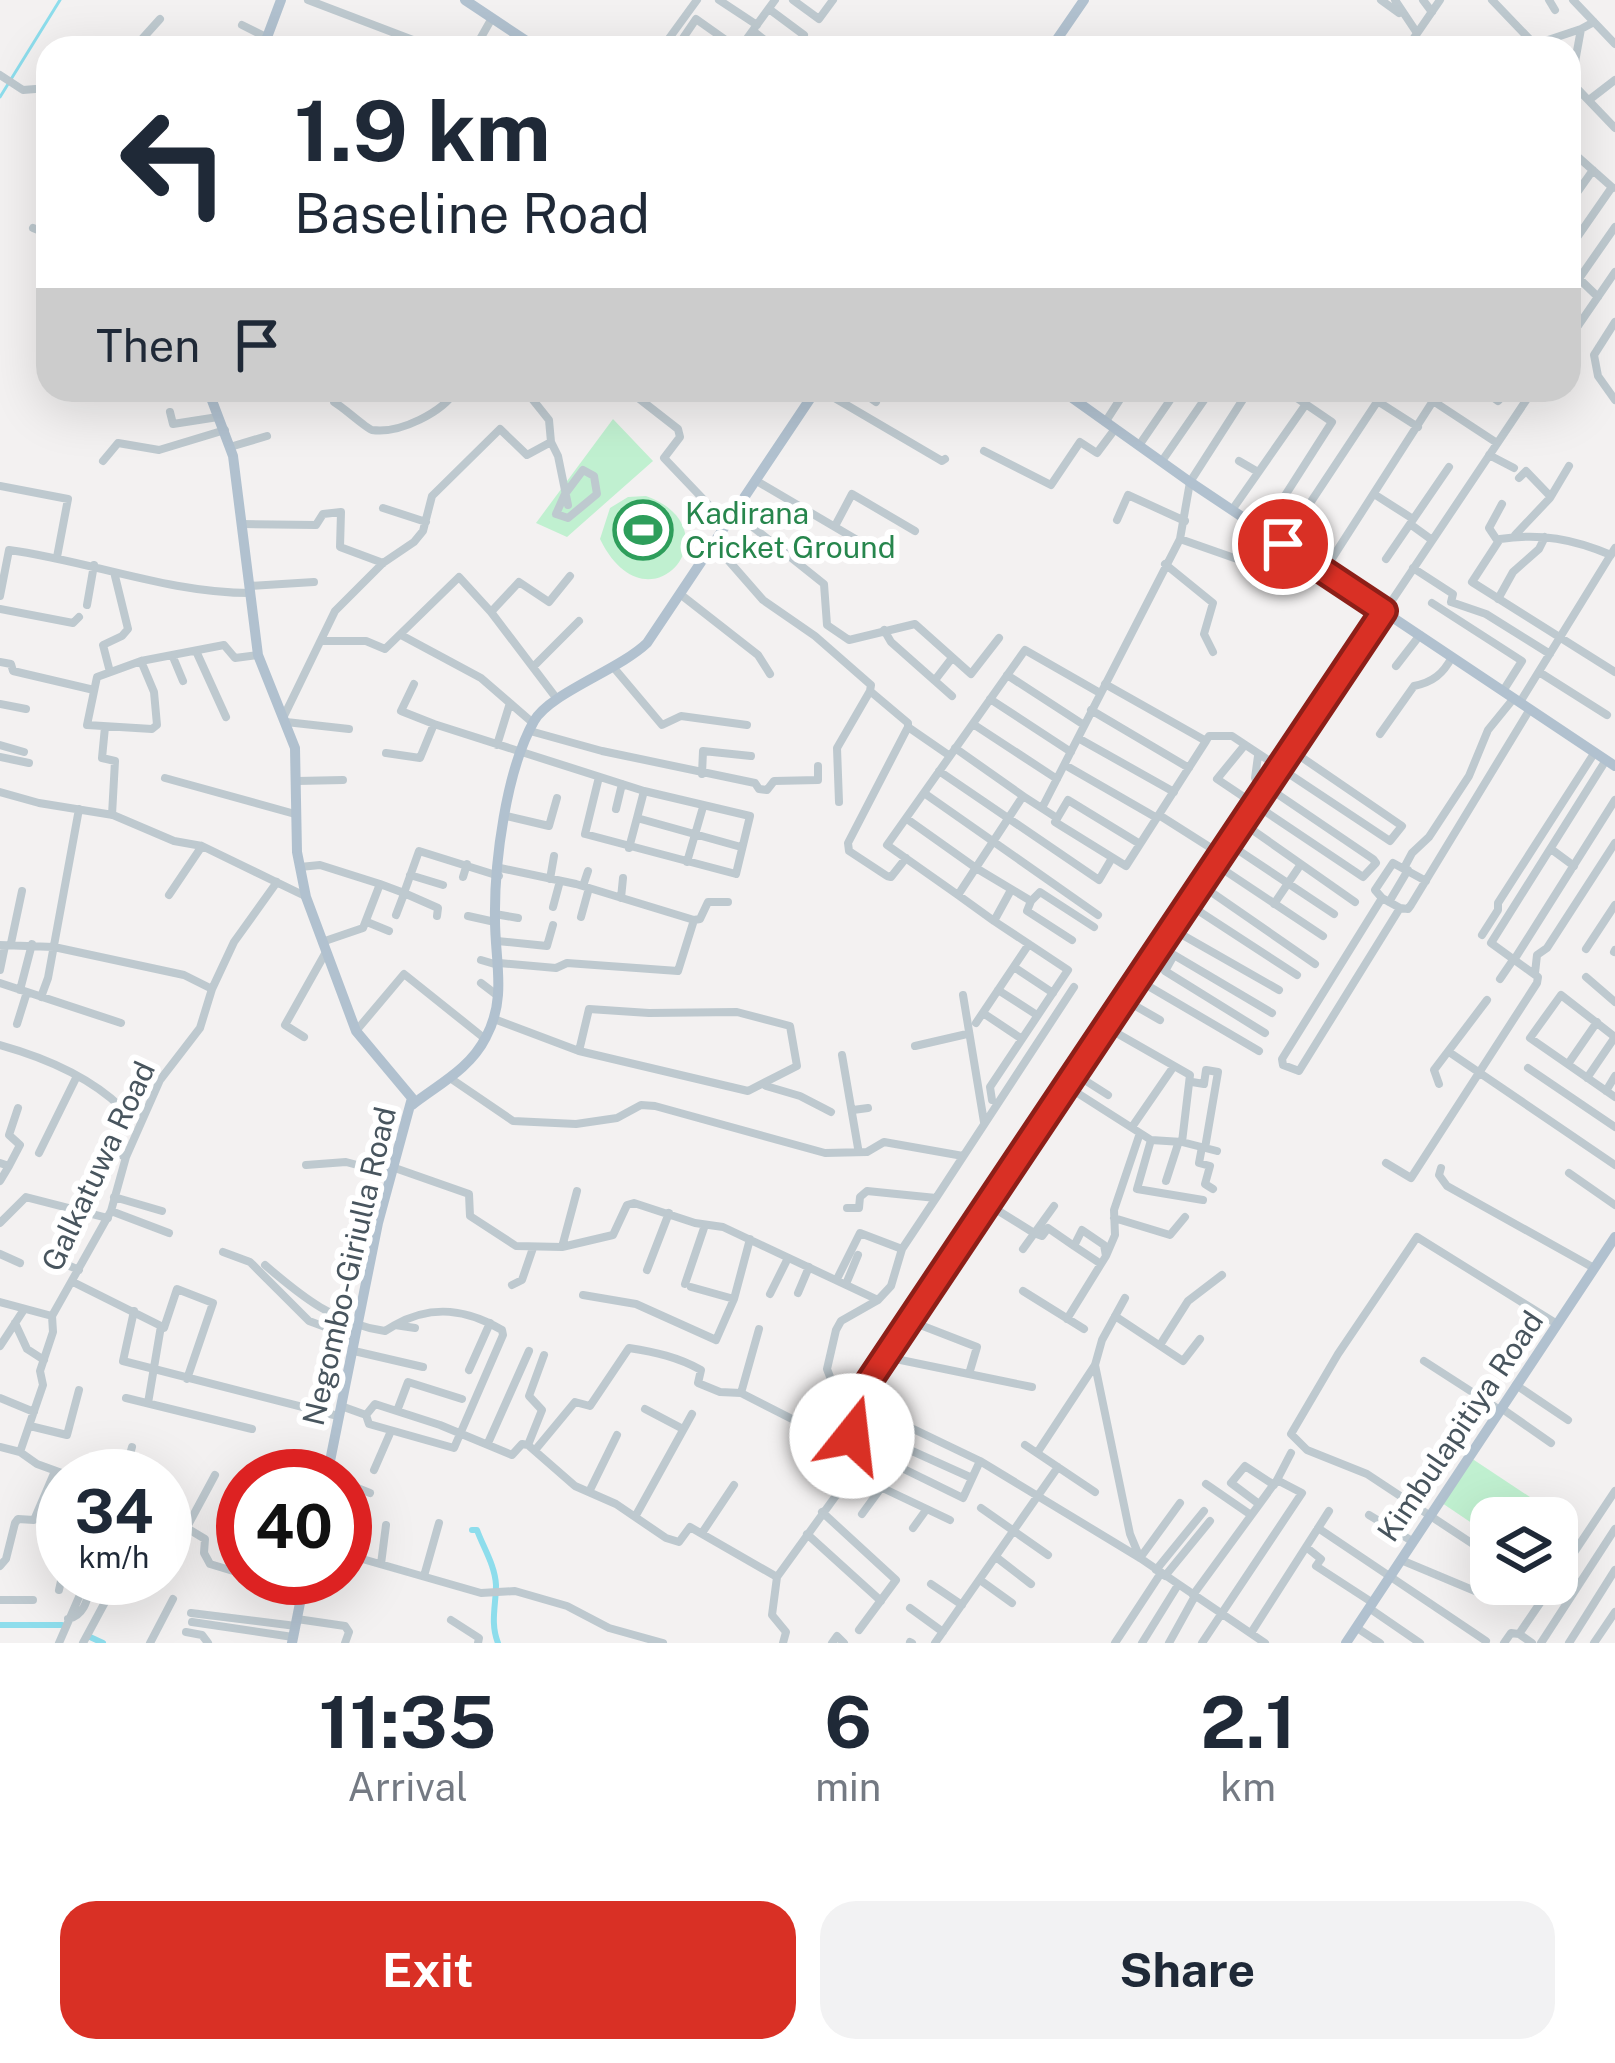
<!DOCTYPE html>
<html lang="en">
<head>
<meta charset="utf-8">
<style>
	:root { --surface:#fff; --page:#f2f2f3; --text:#1f2937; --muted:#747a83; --accent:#d93025 }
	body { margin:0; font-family:"Public Sans",sans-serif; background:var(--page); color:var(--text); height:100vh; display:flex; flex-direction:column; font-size:45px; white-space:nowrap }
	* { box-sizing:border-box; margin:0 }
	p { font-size:39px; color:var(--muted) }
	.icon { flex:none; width:66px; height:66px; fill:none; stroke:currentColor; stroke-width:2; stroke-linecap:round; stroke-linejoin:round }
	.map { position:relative; height:1643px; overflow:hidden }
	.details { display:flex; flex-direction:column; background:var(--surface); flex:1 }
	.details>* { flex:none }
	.guide { position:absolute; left:36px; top:36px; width:1545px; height:366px; border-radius:36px; box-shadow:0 12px 48px #0002; background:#fff; color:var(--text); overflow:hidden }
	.fabs { position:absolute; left:1470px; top:1497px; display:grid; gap:24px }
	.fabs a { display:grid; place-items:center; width:108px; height:108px; border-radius:24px; background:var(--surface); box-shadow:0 12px 48px #0002; font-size:60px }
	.speed { position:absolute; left:36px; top:1449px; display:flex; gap:24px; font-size:60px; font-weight:700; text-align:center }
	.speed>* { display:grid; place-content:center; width:156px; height:156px; border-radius:50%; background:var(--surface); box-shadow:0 12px 48px #0002; line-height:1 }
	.speed small { font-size:30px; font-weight:400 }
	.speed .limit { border:18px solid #d22; background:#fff; color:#111 }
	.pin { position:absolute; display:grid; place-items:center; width:102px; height:102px; color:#fff; margin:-51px; border:6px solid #fff; border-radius:50%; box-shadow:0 3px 12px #0007 }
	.me { position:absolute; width:132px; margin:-66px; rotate:16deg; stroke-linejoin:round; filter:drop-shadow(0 0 9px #0008) }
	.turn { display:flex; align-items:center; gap:42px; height:252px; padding:0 60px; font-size:54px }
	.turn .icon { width:156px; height:156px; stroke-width:2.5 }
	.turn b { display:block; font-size:84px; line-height:102px }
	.then { display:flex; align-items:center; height:114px; padding:0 60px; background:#0003; gap:24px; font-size:45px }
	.eta { display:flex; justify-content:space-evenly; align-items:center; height:204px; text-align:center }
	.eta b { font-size:72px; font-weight:700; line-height:84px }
	.action { display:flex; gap:24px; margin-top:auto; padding:24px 60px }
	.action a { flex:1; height:138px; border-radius:36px; background:var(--accent); color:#fff; font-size:48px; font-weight:700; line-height:138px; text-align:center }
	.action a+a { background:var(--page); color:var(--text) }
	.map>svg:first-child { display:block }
	.green { fill:#c0f0d0 }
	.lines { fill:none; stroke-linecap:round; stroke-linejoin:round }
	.stream { stroke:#8dddec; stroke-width:3 }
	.canal { stroke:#8dddec; stroke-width:6 }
	.minor { stroke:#bec9cf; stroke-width:8 }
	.major { stroke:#b1c1cf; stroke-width:10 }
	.route-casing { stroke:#8d1f18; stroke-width:30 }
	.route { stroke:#d93025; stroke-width:21 }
	.labels { text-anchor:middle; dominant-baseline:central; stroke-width:12; stroke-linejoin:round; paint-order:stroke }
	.leisure-label { font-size:30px; fill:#27864d; stroke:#fff; text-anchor:start }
	.street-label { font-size:30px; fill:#48555e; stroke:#fff }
</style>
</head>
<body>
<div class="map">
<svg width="1615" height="1643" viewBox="0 0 1615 1643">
	<rect width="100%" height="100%" fill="#f3f1f1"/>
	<path class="green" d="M613,419l40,42 -86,76 -31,-14z
		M646,496c92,33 2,141 -46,43l10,-31 18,-11z
		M1471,1458l65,43 10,17h-55v18l-49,-33z"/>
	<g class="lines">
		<path class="stream" d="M0,97l60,-97"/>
		<path class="canal" d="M472,1530h5c6,17 18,35 19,55 0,20 -6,38 2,58
			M0,1625h62
			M90,1637l13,6"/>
		<path class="minor" d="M308,0l126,48
			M719,0l38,25
			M793,0l26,19 14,-19
			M1381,0l18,13
			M1395,0l22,33
			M1423,0l9,12
			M1492,0l46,48
			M1549,0l6,10
			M1573,0l42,44
			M769,9l35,26 -9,13
			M242,25l46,23
			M753,31l22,17
			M1545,41l36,-12
			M144,48l-2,-9 18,-20
			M475,48l17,-30
			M662,48l35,-48
			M692,48l-11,-7 15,-22 41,29
			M740,48l35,-48
			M1407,48l33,-48
			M1569,67l6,-5 6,-33 13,-7
			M0,75l23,15 25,-2
			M1569,80l46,48
			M1589,100l26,-20
			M1569,149l44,39
			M1569,171l10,-13
			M1569,204l24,-34
			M33,228l15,6
			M1569,249l43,-62
			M1569,269l29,28
			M1569,293l46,-66
			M1615,322l-21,33 4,21 17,24
			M1569,339l46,-67
			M172,390l36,2
			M338,390l-4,12c9,5 33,27 38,28 28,4 71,-18 84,-40
			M628,390l50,39 2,8 -16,21 61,64
			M821,390l121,71 3,-2
			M859,390l17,12
			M1340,390l6,5 6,-5
			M1360,390l58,37
			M1442,390h7
			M1483,390l15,11 10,-11
			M170,412l3,12 45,-7
			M1106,421l20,-31
			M551,442l7,14 10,49
			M1140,444l37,-54
			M230,447l37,-11
			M984,451l67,34 29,-43 17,11 18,-24
			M1489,455l25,13
			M103,461l15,-18 41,7 66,-20
			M1162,461l49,-71
			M1239,461l19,11
			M583,470l11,6 3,18 -29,24 -12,-4 9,-20z
			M1519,478l7,-7 24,25
			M755,480l131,77
			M0,486l68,13 -11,58
			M1374,494l39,25
			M383,508l43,14
			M1232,510l74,-106
			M734,512l90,72 3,41 22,15 66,-16 56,50 28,-36
			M1117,520l11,-25 57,26
			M242,524l74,1 7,-11 18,-2 -1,35 43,16
			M1410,524l22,16
			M835,526l17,-32 63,37
			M1263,530l69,-108 -47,-32
			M1515,535l35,-37 19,-32
			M1180,539l80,28 17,-27
			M1497,540l-8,-12 13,-24
			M714,544l49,56 52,36 56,49 -1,6 38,32v4l42,29
			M1283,544l94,-142
			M1611,555c-38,-16 -70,-22 -111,-16l-28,43 143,90
			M1386,559l63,-92
			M1165,564l48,39 -9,31 9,18
			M1413,568l40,26 -2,8 35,12 64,40
			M1324,571l109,-170 64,42
			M250,586l64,-4
			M680,594l78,61 12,19
			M0,596l9,-46c81,11 159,43 242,43
			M1498,599l15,-27 26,-23 6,-12
			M1432,603l90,58 -19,30
			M87,605l7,-40
			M0,609l73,14 6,-6
			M491,612l28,-30 30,20 21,-26
			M884,630l7,12 61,54
			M401,635l80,43 52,45
			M321,641h45l19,8 74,-72 32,35 66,87
			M196,651l30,66
			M173,657l10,24
			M141,661l13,31 3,33 -5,4 -65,-4 10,-48 44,-16 83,-16 11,13 23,-3
			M0,662l11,2 2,7 81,19
			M1396,666l24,-31
			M533,667l46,-46
			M614,668l48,57 19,-9 66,9
			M110,672l-7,-27 19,-9 6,-7 -13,-53
			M1539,672l68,43
			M1007,675l77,50
			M935,680l17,-22
			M414,684l-13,27 33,13
			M1105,684l101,57 -80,125 -71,-44 13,-22 72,44
			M990,699l81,53
			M1520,702l95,-154
			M0,704l26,5
			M1091,710l98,58
			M284,716l51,-105 48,-48 31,-21 9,-11 9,-35 68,-67 27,26 24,-13 -2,-22 -24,-30
			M286,722l63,7
			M973,724l84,55
			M105,727l-3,31 13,3 -3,54
			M530,731l72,20 153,32 4,6 8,1 7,-9 44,-1v-14
			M1380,734l34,-48c19,-4 29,-12 38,-29
			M1078,738l96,54
			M1206,741l3,-5h23l158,105 12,-15 -111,-76
			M0,745l24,7
			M497,745l13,-42
			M1244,746l-27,33 146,98 13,-14 -3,-4 -106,-72
			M955,748l68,48
			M386,753l34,5 14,-34 210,67 106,25 -14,58 -151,-40 14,-57
			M1258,756l-3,22 7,16
			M0,757l29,6
			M1065,765l92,53
			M939,771l160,109 13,-22
			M702,774l1,-23 48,5
			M165,778l130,36
			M297,781l46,-1
			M0,792l39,11 74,12 61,26 28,5 103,50
			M924,793l174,122
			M839,802l-2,-54 33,-57
			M1042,808l138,-269 10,-57 59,-92
			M616,809l6,-25
			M1159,815l63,40
			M506,816l43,10 8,-28
			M637,818l7,-27
			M1057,818l-34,-22 -65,99 -71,-50 138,-195 75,43
			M907,819l69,49 55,33 -4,10 45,29
			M1244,824l111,78
			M1229,844l105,70
			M629,848l8,-30 104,29
			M1551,849l23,17
			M906,858l-15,19 -4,-1 -38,-25 -1,-8 60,-116
			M687,862l16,-55
			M1215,864l108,72
			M300,867l20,-2 60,19
			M1404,868l8,-15 17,-16 40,-61 19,-46 26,-32
			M410,875l33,10
			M463,877l4,-13
			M550,879l4,-23
			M1201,885l114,79
			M583,886l5,-15
			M404,893l34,15 -1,8
			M169,895l33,-49
			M958,895l36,26 17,-31
			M621,898l2,-20
			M1382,898l-7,-8 18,-27 33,18
			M1031,901l9,-9 54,35
			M1389,902l19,-32
			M1188,904l109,71
			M1274,904l27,-40
			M553,907l7,-26
			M1400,908l-18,-10 -100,161 1,6 16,6 101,-163 8,1 3,-4 119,-196
			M495,914l23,4
			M396,915l8,-21
			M468,916l27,6
			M581,917l8,-29
			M694,920l6,-1 8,-17h20
			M367,922l22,9
			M1172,929l107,61
			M1482,935l16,-25v-7l97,-151
			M497,941l50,5 6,-21
			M322,942l41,-14 17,-44 24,9 15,-42 80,25
			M11,943l11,-52
			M0,945l54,2 130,28 28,14
			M1586,949l29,-44
			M1614,952l1,-2
			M481,960l17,5
			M1514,960l101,-160
			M499,963l57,5 11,-5 111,8 16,-51 -118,-36 -76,-16
			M1014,967l39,26
			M0,970l5,-24
			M1535,973l2,-18 10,-7 68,-105
			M1586,977l29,25
			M1500,979l13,-19
			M1138,980l121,71
			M0,983l121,40
			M481,983l17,13
			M20,990l12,-46
			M998,990l39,25
			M963,995l21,127
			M41,997l7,-19 31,-169
			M1125,1000l35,20
			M983,1013l39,26
			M494,1019l85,32 169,40 49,-25 -7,-40 -53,-14 -88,1 -60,-4 -10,42
			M976,1023l53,-79
			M17,1024l10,-32
			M356,1031l48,-57 80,64
			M1265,1033l-100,-62 9,-16 98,58
			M304,1037l-19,-12 41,-73
			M1615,1037l-54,-42 -31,43 85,59
			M0,1045c43,12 89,31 122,63l8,-2 14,10
			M915,1046l52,-12
			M1449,1052l166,113
			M842,1055l16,93
			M1568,1064l29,-42
			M1528,1068l87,59
			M1075,1074l33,21
			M450,1078l63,43 63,3 41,-6 24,-13 14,1 170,47 42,-1 17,-10 79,14
			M1587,1078l28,-41
			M1192,1082l12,2 2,-14 12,2 -13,76
			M1439,1084l-5,-14 53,-70
			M766,1086l34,10 31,16
			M1068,1087l83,53 31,2 8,-67 -84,-48
			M1606,1091l9,-15
			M992,1100l-2,-13 78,-117 -74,-49
			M853,1110l15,-2
			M1132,1127l42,-61
			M1151,1140l-14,49 66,11
			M1182,1142l35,9
			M1202,1147l-3,16 11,3 -5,18 8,5
			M39,1153l38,-77
			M0,1163l9,3 -9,15
			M1386,1163l25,15 126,-195 1,-6 -47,-34 115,-183
			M306,1165l40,-3 45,12
			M9,1166l11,-21 -11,-10 9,-27
			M392,1167l77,27 1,22 46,30 46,1 51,-12 14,-30 7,-2 61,20 28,4 155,73
			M1441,1168l-2,7 8,11 147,82
			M1569,1173l46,32
			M1166,1181l12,-37
			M80,1195l22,-48 24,10
			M114,1197l48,14
			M989,1205l45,28 8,3 6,-8 26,18 8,-16 22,15 2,11 -5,8 -27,-18
			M847,1208h12l1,-11 7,-6 69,7 138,-211
			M111,1211l58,22
			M1114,1218l56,17 15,-18
			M0,1223l26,-26 82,21
			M562,1247l15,-56
			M1023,1249l31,-43
			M223,1252l27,10 59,59 46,17
			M0,1254l20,9
			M44,1255l35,15
			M1106,1256l9,-21 -1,-25 26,-77
			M265,1265c37,32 71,59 120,66l10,-6 20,3
			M647,1270l22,-57
			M837,1279l23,-46 42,16
			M73,1282l88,44 -13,77
			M685,1284l20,-59
			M846,1284l12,-29
			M512,1285l10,-5 11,-32
			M691,1287l43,12
			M1023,1291l61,38
			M798,1293l11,-26
			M770,1294l18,-36
			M583,1295l53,9 80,36 18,-41 16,-60
			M0,1302l52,14
			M134,1311l-11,50 215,55
			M1115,1316l68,45 17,-22
			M1067,1319l34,-55
			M910,1321l67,26 -8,27
			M15,1323l12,26 17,11
			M164,1328l13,-39 36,14 -26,76
			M1160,1345l28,-44 34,-26
			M0,1346l23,-35
			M354,1351l69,16
			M886,1357l146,30
			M1424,1361l76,49
			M1095,1365l35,169 10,24 40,-55
			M469,1370l21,-47
			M1516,1385l52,35
			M741,1393l18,-64
			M0,1398l34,14
			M126,1398l126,31
			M855,1401l125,60 160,97 125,85
			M341,1406l25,9 9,-11 65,21 72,30 10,-11 6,1 47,41 41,18 50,34 13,4 11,-15 87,50
			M1501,1408l50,35
			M645,1409l38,20
			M397,1411l11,-29 54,17
			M366,1415l3,9 85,24 49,-113 -1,-5c-35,-21 -70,-26 -107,-5
			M845,1415l-18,-46 9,-39 5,-9 37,-21 13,-14 11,-37 34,-51
			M850,1423l122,55
			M30,1426l37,9 12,-45
			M488,1443l41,-92
			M528,1445l14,-35 -13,-14 15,-41
			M855,1445l108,53 17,-37
			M1025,1445l70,47
			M0,1447l20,5
			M536,1449l39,-47 15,4 39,-58c26,4 49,9 72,22l-3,13 22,9 21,1 114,58
			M1037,1453l58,-88 7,-25 23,-42
			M374,1470l17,-39
			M851,1473l99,47
			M70,1476l-33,-12 -17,-12 23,-67 -3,-14 13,-39 -1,-16 59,-105 15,-54 34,-77 40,-52 12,-39 22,-47 43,-60
			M103,1476l6,-22
			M124,1476l8,-29
			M345,1483l25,10
			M1206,1484l45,31
			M589,1492l28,-57
			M345,1503l14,5
			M1259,1504l-28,-21 14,-17 29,19
			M981,1508l67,47
			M822,1512l74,68 -37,50
			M862,1514l19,-26
			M165,1515l40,24 -1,14 6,11 33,10
			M1369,1515l43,26
			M635,1517l57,-103
			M56,1521l7,-15
			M187,1527l28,-52
			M913,1528l13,-18
			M1318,1528l168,113
			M702,1533l32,-48
			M807,1534l74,67
			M1306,1547l15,12 -5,7 57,37
			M345,1554l136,39 34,-2 52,15 42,22 54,15
			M1491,1556l-124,-82 -60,-24 -16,-16 47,-80 79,-117 140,87
			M996,1557l35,27
			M1401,1560l74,31
			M381,1564l5,-39
			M0,1566l6,-7 9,-36 3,-4 16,1 21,-49
			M1156,1570l48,-59
			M424,1576l15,-53
			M1165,1576l45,-55
			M270,1578l34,5
			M1557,1578l58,-87
			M980,1580l32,23
			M931,1584l31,21
			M1531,1584l5,3
			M59,1590l4,-18
			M1193,1595l84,-115 14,-27
			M0,1600h33
			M910,1608l33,24
			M1369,1608l51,35
			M191,1613l105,13
			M68,1619c19,-4 20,-25 25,-41
			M297,1619l48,7 4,6 -4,11
			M451,1620l28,18 -1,5
			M192,1622l101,15
			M1357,1628l23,15
			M186,1632l16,3 6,8
			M1251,1633l78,-122
			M1519,1634l13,9
			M910,1642l2,1
			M59,1643l23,-53
			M83,1643l35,-65
			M150,1643l23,-44
			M783,1643l3,-11 -14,-17 5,-38 71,-98c10,-23 8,-40 -3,-62l688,-1027
			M832,1643l5,-7 7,7
			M935,1643l123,-176
			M1115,1643l46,-70
			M1142,1643l36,-58
			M1169,1643l26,-47
			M1202,1643l100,-150 -25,-13
			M1504,1643l7,-10 8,1 34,-50
			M1541,1643l74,-114
			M1569,1643l46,-73
			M1594,1643l21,-31"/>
		<path class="major" d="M465,0l72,48
			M263,48l18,-48
			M1051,48l33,-48
			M208,390l25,66 25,199 37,93 2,104 9,45 50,134 56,67 -34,125 -51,253
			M1061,390l129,92 425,284
			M412,1105c27,-21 58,-36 74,-68 21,-39 9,-76 9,-117 -1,-57 11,-149 39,-199 16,-28 85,-51 113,-78l169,-253
			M292,1643l13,-65
			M1346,1643l269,-406"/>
	</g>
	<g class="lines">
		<g class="route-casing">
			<path id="route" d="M852,1436l-7,-19 539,-806 -101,-67"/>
		</g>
		<use href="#route" class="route"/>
	</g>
	<defs>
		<g id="stadium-ring" transform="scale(3)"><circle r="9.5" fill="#fff" stroke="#2e9e5b" stroke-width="1.5"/><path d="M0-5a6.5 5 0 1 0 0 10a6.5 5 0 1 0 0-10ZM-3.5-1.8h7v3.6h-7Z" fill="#2e9e5b"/></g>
	</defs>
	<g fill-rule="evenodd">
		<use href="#stadium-ring" x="643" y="530"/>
	</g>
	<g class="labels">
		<g class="leisure-label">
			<text x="685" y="513">Kadirana<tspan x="685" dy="34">Cricket Ground</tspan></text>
		</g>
		<g class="street-label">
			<text transform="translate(98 1166) rotate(-65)">Galkatuwa Road</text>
			<text transform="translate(349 1266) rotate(-77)">Negombo-Giriulla Road</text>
			<text transform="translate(1460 1426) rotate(-56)">Kimbulapitiya Road</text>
		</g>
	</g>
</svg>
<div class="fabs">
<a><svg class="icon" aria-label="layers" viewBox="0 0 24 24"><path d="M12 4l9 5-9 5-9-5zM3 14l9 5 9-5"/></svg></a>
</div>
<div class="speed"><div>34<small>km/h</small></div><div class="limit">40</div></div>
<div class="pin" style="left:1283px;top:544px;background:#d93025"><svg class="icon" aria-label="arrive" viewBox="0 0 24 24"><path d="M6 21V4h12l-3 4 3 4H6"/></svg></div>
<svg class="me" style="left:852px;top:1436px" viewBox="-20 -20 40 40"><circle r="19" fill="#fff"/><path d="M0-13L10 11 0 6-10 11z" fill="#d93025"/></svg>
<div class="guide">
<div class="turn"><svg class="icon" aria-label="left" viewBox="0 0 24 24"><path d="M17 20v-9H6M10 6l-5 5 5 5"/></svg><div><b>1.9 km</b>Baseline Road</div></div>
<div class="then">Then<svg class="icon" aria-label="arrive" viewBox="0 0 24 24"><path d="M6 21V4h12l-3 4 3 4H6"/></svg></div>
</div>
</div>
<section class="details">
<div class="eta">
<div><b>11:35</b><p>Arrival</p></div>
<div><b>6</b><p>min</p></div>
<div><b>2.1</b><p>km</p></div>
</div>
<div class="action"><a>Exit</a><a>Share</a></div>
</section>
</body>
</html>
